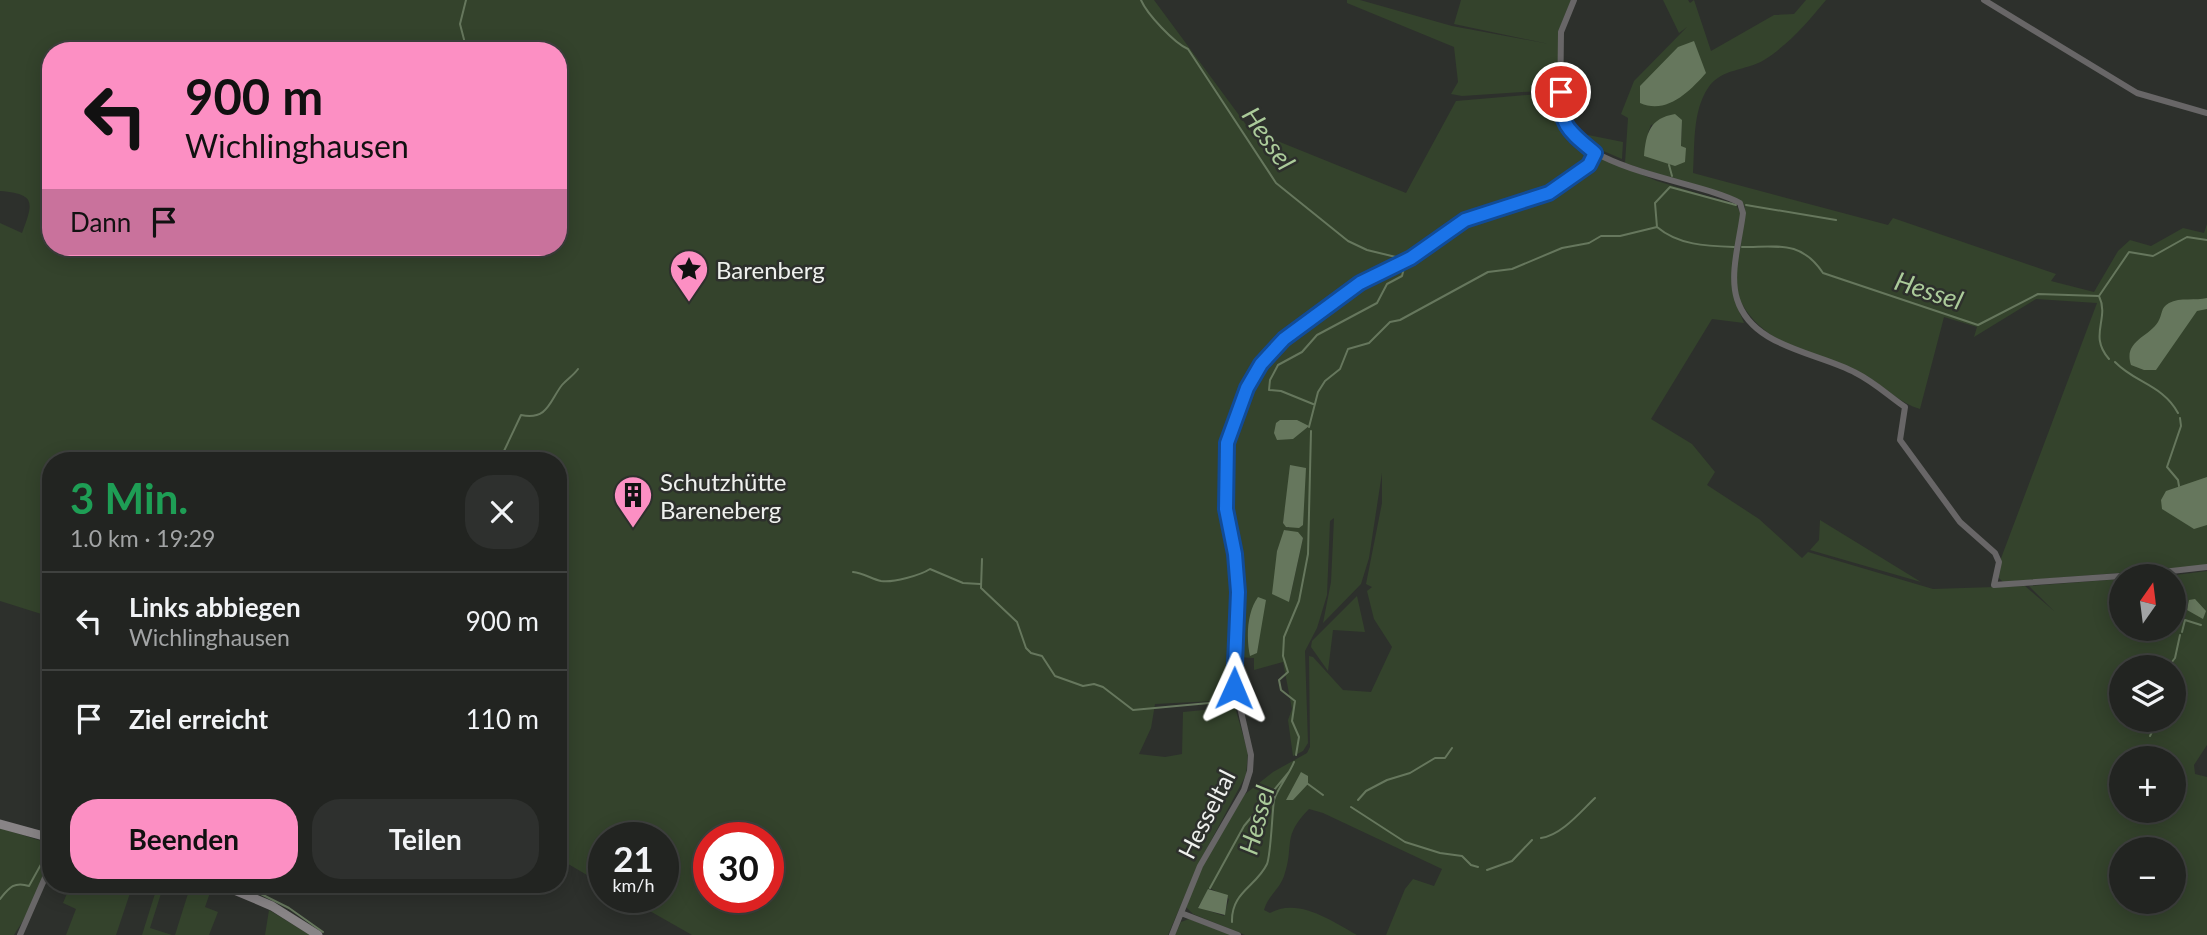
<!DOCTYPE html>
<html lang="de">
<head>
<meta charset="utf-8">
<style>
	:root { --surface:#222421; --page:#2e302e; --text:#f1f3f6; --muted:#a2a4a5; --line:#3f413f; --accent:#fc8fc3 }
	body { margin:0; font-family:Lato,sans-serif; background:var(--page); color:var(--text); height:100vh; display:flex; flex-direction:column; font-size:26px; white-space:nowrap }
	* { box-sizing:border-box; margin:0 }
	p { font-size:23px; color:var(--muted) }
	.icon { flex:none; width:38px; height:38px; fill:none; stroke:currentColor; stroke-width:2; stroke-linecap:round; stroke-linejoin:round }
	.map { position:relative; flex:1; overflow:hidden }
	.sheet { position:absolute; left:42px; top:452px; width:525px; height:441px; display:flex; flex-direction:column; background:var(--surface); border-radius:28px; box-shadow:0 4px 18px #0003,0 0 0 2px var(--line) }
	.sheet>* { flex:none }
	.hud { position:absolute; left:42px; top:42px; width:525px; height:214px; border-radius:28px; box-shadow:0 4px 18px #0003,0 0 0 2px var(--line); background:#fc8fc3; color:#111; overflow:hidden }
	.needle { width:46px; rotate:14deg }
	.tools { position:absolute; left:2109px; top:564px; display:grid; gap:14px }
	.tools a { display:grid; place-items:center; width:77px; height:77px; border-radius:50%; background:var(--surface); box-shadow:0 4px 18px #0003,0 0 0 2px var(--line); font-size:35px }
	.speed { position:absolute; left:588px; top:822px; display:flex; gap:14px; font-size:35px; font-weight:700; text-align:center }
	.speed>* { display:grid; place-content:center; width:91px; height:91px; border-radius:50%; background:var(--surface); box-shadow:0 4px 18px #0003,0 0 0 2px var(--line); line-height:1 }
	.speed small { font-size:18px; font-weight:400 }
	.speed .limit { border:10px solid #d22; background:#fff; color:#111 }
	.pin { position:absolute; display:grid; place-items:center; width:60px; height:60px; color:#fff; margin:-30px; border:4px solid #fff; border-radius:50%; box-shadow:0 2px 7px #0007 }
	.me { position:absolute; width:77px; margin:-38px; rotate:1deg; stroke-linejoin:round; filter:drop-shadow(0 0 5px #0008) }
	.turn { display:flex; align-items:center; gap:24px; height:147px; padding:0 28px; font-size:32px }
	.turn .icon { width:91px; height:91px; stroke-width:2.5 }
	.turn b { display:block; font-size:49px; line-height:60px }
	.then { display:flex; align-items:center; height:66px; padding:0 28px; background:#0003; gap:14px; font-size:26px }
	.round { display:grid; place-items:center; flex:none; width:74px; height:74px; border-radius:28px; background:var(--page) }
	.overview { display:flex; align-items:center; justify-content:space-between; height:119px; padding:0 28px }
	h1 { font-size:42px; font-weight:700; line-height:52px; color:#1e9e55 }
	.button { display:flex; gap:14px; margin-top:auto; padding:14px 28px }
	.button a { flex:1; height:80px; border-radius:28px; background:var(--accent); color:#111; font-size:28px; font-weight:700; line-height:80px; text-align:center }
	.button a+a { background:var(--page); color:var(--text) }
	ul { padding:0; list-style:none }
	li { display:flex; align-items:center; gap:21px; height:98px; padding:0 28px; border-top:2px solid var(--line) }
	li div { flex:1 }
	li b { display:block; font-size:26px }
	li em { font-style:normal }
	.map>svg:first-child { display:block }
	.green { fill:#34432c; fill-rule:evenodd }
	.water { fill:#66775d }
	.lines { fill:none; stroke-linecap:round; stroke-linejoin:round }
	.stream { stroke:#66775d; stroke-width:2 }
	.street { stroke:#686667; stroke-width:6 }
	.secondary { stroke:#888486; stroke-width:9 }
	.route-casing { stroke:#114b97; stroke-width:18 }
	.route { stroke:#1a73e8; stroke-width:12 }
	.labels { text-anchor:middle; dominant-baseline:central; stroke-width:5; stroke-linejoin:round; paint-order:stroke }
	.poi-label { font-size:24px; fill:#eff1ee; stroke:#2d302c; text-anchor:start }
	.street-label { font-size:24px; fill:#eff1ee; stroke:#2d302c }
	.water-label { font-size:26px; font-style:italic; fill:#abcb9a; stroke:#2d302c }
</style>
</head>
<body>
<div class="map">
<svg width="2207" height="935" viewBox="0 0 2207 935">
	<rect width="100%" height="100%" fill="#2d302c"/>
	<path class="green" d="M0,0h1154l96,130 156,63 50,-92 95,-8 4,-3 -93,6 -11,-2 7,-12 -4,-35 -107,-44v-3h13l92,26 97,18 -95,-20 7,-24h110l-13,32v79l4,12 28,29c-23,46 -86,46 -127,65 -24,11 -45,33 -68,46l-5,9c29,-14 53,-38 83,-51 44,-20 98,-19 127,-64l57,24 79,24 4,7 1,30 4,-35 -4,-5 -116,-39 3,-45 -7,-4 13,-33 53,-54 -8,6 -16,-33h25l2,3 4,-3 17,51 63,-36 20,-1 12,-14h20c-17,21 -39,46 -62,60 -18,11 -43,8 -56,28 -16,24 -13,58 -15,85l195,52 5,-7 163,56 -5,7 43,11 24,-41 12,-11 21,6 32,-18 21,5 3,-9v342l-204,16 -5,-5 2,-16 97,-258 -61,-4 -62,38 3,-10 -33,-10 -24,92c-20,-6 -33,-20 -50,-31 -46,-26 -99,-25 -128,-74l-5,2 7,17 -32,-4 -61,100 41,25 23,28 -8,13 52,34 43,39 6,-6 125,37 92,-3 29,25 -25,-25 92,-7v49h53v-52h-6l39,-5v174l-13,20 1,9 12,3v158h-821l19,-46 8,-10 21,7 8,-17 -119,-56 -14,-4c-28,28 -14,36 -25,67 -5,14 -16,20 -20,34l6,3c28,-16 62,8 87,22h-112l-52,-21 -7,-7 16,-40 42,-72 29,-23 34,-19 3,-6 -1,-91 4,1 30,33 28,2 21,-45 -18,-28 -7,-28 5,-4 -6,-3 16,-81v-30l-13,85 -8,26 -38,39 8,-41 3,-64 -4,3 -3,74 -10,33 -12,23 3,92 -5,8 -10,5 -5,-36 4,-11 -9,-47 -29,8v-12l-17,-1 1,-7h-6l-2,20 3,30 -78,4 -4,24 -12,26 26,3 17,-3 1,-42 52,-5 13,46 -2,22 -48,90 -30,70h-476l-65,-37h36v-60h-59v47l-46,-27v-398h-507v157l-51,-16v-378l22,10c11,-30 15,-39 -22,-42zM51,51h507v196h-507zM1682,120l-1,26 -33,-13 3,-8zM1291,465l-2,63 -6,-5zM1285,530l18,8 -14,64 -12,-51zM2121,667h53v52h-53zM2121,758h53v52h-53zM709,838h59v60h-59zM2121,849h53v52h-53zM1210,888l19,11 -5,17 -26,-9z
		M1583,134l40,8 -1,17 -21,-9z
		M1820,520l101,62 -111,-32 9,-10z
		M1357,596l8,36 -32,-2 -5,41 -17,-24 1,-6z
		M0,828l51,16c0,29 -21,67 -37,91h-14z
		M71,884h62l-17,51h-50l10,-26 -13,-6z
		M158,884h6l-14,44 22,7h-30z
		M191,884l21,3 -7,20 13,5 -9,23h-34z
		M269,910l41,25h-45z
		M1189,919l43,16h-57l6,-13z"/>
	<path class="water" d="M1694,41l12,32c-16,18 -39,42 -66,30v-17l38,-39z
		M1675,114l7,6 -1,26 5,2 -1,14 -10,4 -31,-10c2,-23 6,-38 31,-42z
		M2207,298v11l-10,2 -41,59h-12l-13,-5c-8,-24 18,-28 27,-43 5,-8 2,-14 11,-19 11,-6 27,-2 38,-5z
		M1280,420h17l12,6 -16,13 -16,1 -3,-7 2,-10z
		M1290,465l16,3 -3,57 -4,3 -13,-1 -3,-4z
		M2207,477v48l-13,4 -32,-20 -1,-9 5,-9z
		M1284,530l14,2 5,6 -14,64 -17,-8 5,-43z
		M1258,597l8,3 -9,53 -7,3c-4,-18 -3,-44 8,-59z
		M2195,599l11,12 -3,8 -16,-9 2,-10z
		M1301,772l7,4v8l-15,16h-7z
		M1208,889l20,6 -3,20 -27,-7z"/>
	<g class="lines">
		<path class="stream" d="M466,0l-6,24 7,27
			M1141,0c6,14 33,43 47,49l88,134 72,58 19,9 33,8
			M1669,165l3,11
			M1746,205l90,15
			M1657,227l-2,-24 15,-16 66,18
			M1742,247c36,0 59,-7 81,26l155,52 60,-31 61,2 30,-44 24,4 34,-19 20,3
			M2099,296c11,23 -11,39 10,63
			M2115,362c20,21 48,23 63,51
			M1313,404l-32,-13 -12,-1 1,-10 8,-15 24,-13 15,-17 60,-32 10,-19 15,-8 2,-8
			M1309,427l9,-35 7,-11 15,-12 8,-20 21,-6 21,-21 10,-2 88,-48 24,-3 50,-21 27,-5 12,-7h19l37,-9c21,18 49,19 77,20
			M496,460l8,-9 17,-36c27,6 29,-15 41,-30 5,-6 11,-9 16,-16
			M2179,486l-1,-6 -11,-13 14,-41 -1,-8
			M982,559l-1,29 36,34 9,26 5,5 11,3 13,20 28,10 11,-2 9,3 30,23 98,-9
			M853,572c10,1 19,7 28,9 12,2 40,-6 49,-12l33,14 17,1
			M2182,632l3,-12 16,5
			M2168,667l7,-9 5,-23
			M2150,736l8,-17
			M1296,755l3,-18 -7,-16 3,-20 -14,-11 -2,-10 9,-8 -5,-16 1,-19 15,-36 9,-47 3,-123
			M1308,784l15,11
			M1358,800l8,-9 21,-11 23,-7 25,-15h10l7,-10
			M1351,807l54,35 35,11 22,3 9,9 7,2
			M1541,838c21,-3 40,-27 54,-40
			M1487,870l25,-9 20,-21
			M1210,888l34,-62 45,-54
			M259,893l30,15 34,24
			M0,899c9,-11 14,-18 29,-13l20,-36 -5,-6
			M1232,922c-1,-30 24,-35 35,-58 4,-10 5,-50 7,-64 2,-9 16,-27 20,-38"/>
		<path class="street" d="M1574,0l-13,32 -1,79c11,60 137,68 180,92l3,10c-3,26 -14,61 -6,86 15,49 81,53 119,74 18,9 33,23 49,34l-5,33 60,82 35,31 4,9 -5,23 127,-9
			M1984,0l153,93 70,20
			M2127,576l80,-9
			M1181,913l57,22
			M20,935l31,-71
			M1172,935l28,-69 44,-76 6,-19 1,-16 -18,-78 5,-85 -3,-38 -9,-45 2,-76 19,-45 14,-24 23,-25 76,-56 51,-25 54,-38 84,-27 16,-8 24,-20 6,-12"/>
		<path class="secondary" d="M0,824l51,14
			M220,884l52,22 46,29"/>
	</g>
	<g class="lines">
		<g class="route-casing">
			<path id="route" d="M1234,688l4,-96 -3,-38 -9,-45 1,-66 20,-55 14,-24 23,-25 76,-56 51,-25 54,-38 84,-27 40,-28 6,-12c-25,-21 -36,-27 -34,-61"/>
		</g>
		<use href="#route" class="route"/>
	</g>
	<defs>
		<g id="sight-pin" transform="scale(2.0125)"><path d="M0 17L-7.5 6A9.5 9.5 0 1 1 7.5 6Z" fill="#fc8fc3" stroke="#2d302c"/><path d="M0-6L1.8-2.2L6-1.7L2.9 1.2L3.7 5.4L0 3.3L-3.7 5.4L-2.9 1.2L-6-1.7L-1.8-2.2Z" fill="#111"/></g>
		<g id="building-pin" transform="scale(2.0125)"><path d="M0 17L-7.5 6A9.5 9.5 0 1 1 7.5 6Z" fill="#fc8fc3" stroke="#2d302c"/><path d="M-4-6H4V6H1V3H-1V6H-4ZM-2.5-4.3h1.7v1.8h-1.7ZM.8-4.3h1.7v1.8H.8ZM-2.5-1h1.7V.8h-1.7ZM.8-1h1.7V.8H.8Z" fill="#111"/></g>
	</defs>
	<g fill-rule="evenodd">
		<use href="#sight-pin" x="689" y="269"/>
		<use href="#building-pin" x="633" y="495"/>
	</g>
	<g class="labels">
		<g class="poi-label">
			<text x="716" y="269">Barenberg</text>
			<text x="660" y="481">Schutzhütte<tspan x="660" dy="28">Bareneberg</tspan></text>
		</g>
		<g class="street-label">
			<text transform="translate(1206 814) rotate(-63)">Hesseltal</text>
		</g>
		<g class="water-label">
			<text transform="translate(1269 138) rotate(55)">Hessel</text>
			<text transform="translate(1929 290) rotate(18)">Hessel</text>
			<text transform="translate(1256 820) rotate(-75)">Hessel</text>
		</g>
	</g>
</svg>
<div class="tools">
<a><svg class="needle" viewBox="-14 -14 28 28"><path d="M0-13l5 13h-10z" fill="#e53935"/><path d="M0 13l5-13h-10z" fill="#a2a4a5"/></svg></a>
<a><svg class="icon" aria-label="layers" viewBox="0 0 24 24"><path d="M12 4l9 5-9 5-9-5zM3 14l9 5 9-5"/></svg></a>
<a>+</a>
<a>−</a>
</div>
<div class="speed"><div>21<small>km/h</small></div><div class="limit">30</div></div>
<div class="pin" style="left:1561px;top:92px;background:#d93025"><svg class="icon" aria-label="arrive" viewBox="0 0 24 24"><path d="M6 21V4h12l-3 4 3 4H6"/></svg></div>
<svg class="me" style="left:1234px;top:688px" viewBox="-20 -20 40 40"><path d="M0-17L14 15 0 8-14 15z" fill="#1a73e8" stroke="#fff" stroke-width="4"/></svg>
<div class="hud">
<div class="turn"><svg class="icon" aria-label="left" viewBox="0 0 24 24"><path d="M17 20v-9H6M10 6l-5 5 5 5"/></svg><div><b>900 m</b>Wichlinghausen</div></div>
<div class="then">Dann<svg class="icon" aria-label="arrive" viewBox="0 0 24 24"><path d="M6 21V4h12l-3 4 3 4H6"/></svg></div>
</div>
<section class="sheet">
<div class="overview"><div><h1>3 Min.</h1><p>1.0 km · 19:29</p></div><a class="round"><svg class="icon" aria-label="close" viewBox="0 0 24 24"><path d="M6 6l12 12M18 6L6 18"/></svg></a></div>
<ul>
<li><svg class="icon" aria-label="left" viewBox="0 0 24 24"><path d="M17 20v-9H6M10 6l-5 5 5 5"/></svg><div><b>Links abbiegen</b><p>Wichlinghausen</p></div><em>900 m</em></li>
<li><svg class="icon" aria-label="arrive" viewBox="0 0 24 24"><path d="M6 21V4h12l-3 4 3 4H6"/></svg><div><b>Ziel erreicht</b></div><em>110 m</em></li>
</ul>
<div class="button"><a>Beenden</a><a>Teilen</a></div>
</section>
</div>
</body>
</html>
